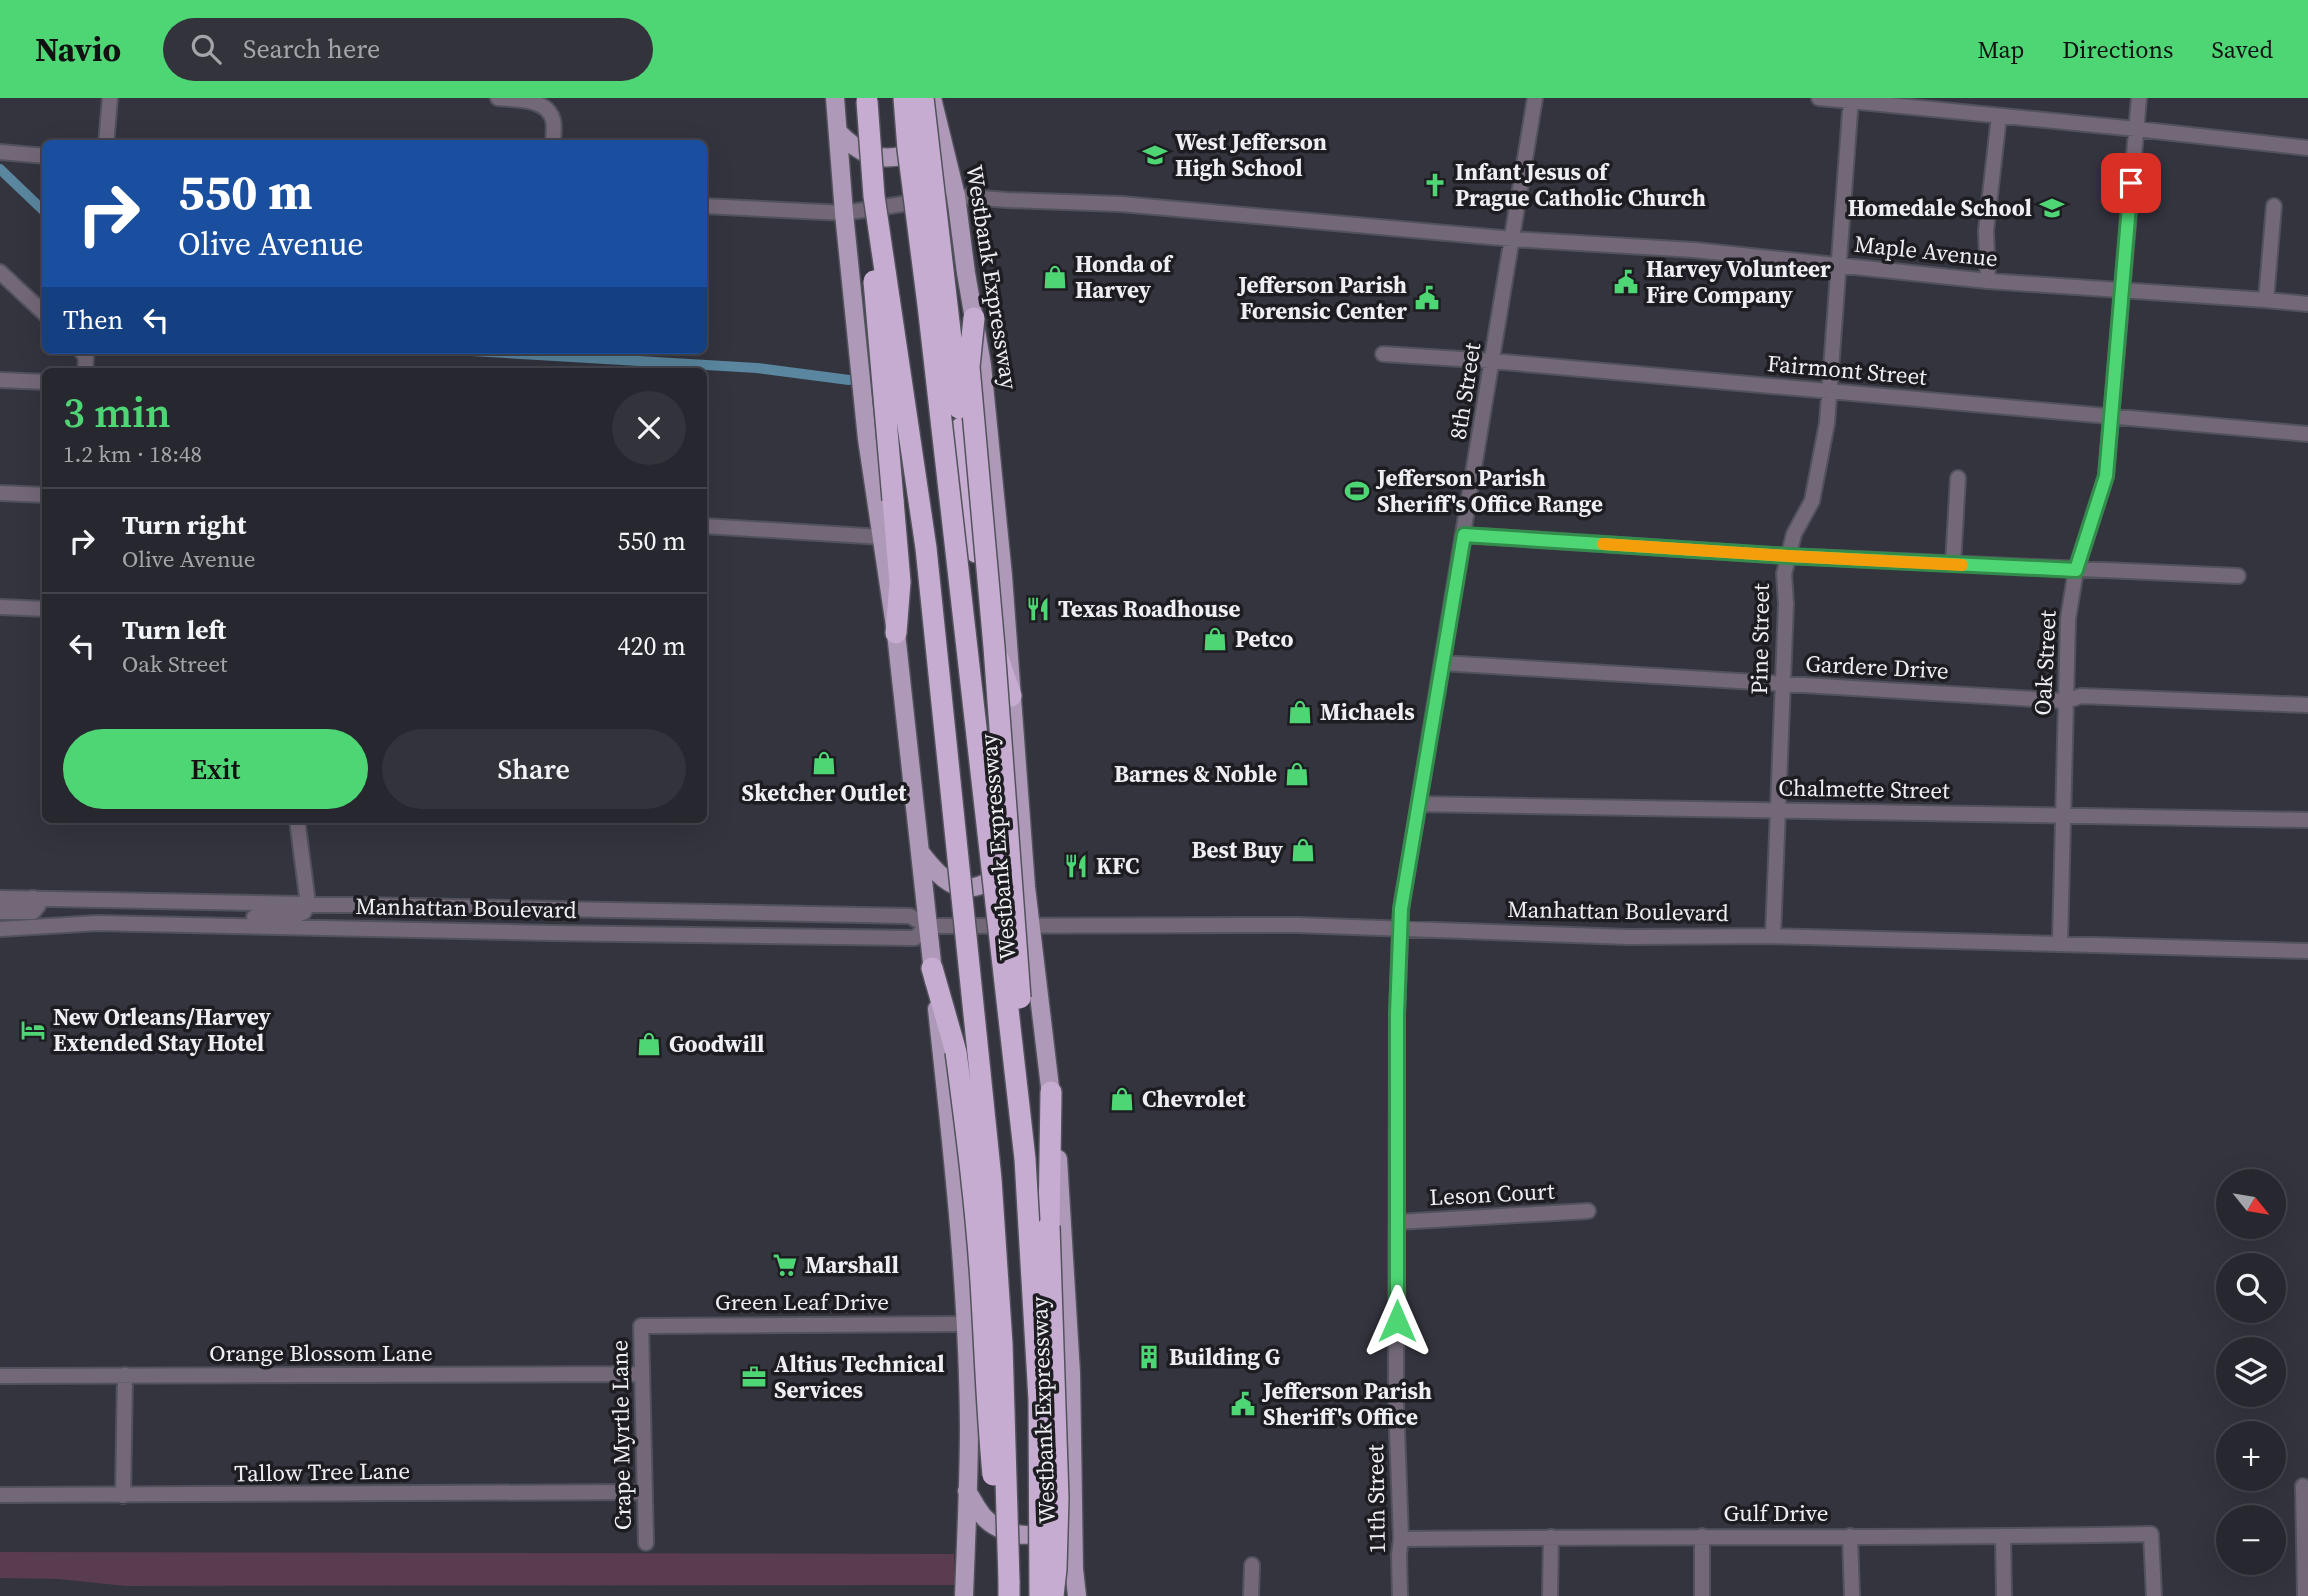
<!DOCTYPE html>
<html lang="en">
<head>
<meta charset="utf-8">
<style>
	:root { --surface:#27272f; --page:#33333b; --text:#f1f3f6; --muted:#a4a5aa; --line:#43444b; --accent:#4ed675 }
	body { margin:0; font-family:"Source Serif 4",serif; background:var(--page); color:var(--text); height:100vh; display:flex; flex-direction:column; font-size:26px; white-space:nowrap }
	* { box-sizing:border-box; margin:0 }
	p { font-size:23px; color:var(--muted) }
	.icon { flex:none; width:38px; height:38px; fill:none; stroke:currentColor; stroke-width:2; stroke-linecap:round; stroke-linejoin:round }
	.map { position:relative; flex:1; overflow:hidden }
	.sheet { position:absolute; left:42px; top:270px; width:665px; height:455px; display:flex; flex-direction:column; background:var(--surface); border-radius:10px; box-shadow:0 7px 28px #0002,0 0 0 2px var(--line) }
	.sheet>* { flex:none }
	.guide { position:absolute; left:42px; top:42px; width:665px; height:214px; border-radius:10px; box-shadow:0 7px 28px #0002,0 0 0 2px var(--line); background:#1a4fa0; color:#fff; overflow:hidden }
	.needle { width:46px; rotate:120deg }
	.fabs { position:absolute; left:2216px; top:1071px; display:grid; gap:14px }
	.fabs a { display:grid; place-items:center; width:70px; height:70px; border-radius:50%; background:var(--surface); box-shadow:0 7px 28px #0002,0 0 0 2px var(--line); font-size:35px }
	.pin { position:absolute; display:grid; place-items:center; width:60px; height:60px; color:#fff; margin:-30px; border-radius:14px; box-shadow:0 4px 10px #0006 }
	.me { position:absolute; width:77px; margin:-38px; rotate:0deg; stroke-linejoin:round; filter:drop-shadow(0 0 5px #0008) }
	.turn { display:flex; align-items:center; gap:24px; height:147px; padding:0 21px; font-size:32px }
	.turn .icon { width:91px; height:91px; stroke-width:2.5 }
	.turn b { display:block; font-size:49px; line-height:60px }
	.then { display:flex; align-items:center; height:66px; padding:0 21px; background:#0003; gap:14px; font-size:26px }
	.round { display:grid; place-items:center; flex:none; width:74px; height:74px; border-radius:37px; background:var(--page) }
	.head { display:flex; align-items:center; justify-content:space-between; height:119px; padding:0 21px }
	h1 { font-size:42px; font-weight:600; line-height:52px; color:var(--accent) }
	.cta { display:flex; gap:14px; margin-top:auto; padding:14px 21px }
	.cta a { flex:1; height:80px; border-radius:42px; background:var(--accent); color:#111; font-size:28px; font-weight:600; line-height:80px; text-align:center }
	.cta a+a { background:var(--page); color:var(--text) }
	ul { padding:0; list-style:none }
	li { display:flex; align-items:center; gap:21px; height:105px; padding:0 21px; border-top:2px solid var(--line) }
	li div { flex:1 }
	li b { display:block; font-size:26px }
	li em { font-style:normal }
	header { display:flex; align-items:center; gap:42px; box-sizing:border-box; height:98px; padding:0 35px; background:var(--accent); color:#111 }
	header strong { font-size:33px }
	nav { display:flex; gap:38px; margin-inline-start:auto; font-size:24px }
	.search { width:490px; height:63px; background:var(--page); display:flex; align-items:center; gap:18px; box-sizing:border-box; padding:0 24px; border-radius:38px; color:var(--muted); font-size:26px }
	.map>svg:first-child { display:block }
	.green { fill:#593c4d }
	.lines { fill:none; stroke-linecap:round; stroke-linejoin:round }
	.canal { stroke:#5a879f; stroke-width:10 }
	.minor-casing { stroke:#52525c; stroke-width:18 }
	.major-casing { stroke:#52525c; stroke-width:21 }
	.highway-casing { stroke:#52525c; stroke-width:24 }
	.minor { stroke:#736877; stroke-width:14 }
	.major { stroke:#af99b8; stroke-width:18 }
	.highway { stroke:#c7acd2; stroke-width:21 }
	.highway-bridge-casing { stroke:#52525c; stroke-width:24; stroke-linecap:butt }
	.highway-bridge { stroke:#c7acd2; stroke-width:21 }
	.route-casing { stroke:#338b4c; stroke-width:18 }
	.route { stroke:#4ed675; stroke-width:12 }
	.slow { stroke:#f59e0b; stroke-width:12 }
	.labels { text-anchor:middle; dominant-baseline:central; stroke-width:7; stroke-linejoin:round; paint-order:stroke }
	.poi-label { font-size:23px; font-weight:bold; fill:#eeeef5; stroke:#1c1c21; text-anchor:start }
	.street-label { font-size:23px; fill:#eeeef5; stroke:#1c1c21 }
</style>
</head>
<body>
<header>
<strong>Navio</strong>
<div class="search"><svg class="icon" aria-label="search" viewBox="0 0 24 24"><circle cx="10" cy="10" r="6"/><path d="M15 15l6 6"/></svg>Search here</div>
<nav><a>Map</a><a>Directions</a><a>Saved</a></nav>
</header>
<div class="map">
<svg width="2308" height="1498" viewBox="0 0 2308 1498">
	<rect width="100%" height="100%" fill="#34343f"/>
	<path class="green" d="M0,1454l954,2 1,31 -829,1 -68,-7 -58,-1z"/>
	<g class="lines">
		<path class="canal" d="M0,71l46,44
			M454,252l303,18 92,12"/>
		<g class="minor-casing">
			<path id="minor" d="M498,0c19,2 49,0 55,22 2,7 0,17 0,24
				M1819,0l317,31 172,19
				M106,46l4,-46
				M0,54l46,4
				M946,100l10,-2 51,4 114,4 392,35 181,11 294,31 278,19 42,4
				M704,108l140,7 78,-12
				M0,174l46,43
				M1988,183l-2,-50 13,-115
				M2266,202l8,-94
				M81,252l5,8 -1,13
				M1383,256l109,7 816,73
				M0,282l46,2
				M0,395l46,2
				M704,428l178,11
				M1464,437l324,21 450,20
				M1953,466l5,-86
				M0,509l46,2
				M1442,565l624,38 15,-5 227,9
				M1419,706l889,16
				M0,800l910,18 17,10 370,-1 331,12 145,-1 535,15
				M0,814h33l5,-6 -5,-8
				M254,819l41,-1 9,-4 4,-8 -11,-85
				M0,831l97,-6 453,10 365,5 12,-12
				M1773,838l13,-332 -2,-30 10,-40 18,-33 15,-78 24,-325
				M2060,845l8,-324 8,-49 30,-94 33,-378
				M1398,1124l190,-11
				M0,1278l642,-2
				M2303,1388l2,110
				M0,1397l644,-3
				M123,1398l2,-121
				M1850,1438l2,60
				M2003,1439l1,59
				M1401,1441c250,-3 500,0 750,-5l3,62
				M646,1445l-5,-217 323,-2
				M1251,1498l1,-31
				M1400,1498l-1,-41 2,-16 -5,-137 1,-388 4,-105 134,-811
				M1550,1498l1,-59
				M1702,1498v-60"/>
		</g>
		<g class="major-casing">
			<path id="major" d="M835,0l9,115 23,226 29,194 38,348
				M932,0l24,98 10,77 16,92 21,211 23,311 26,217
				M839,35c19,19 38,30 65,22 6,-2 10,-3 14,-8
				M920,754c25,33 46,51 83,19
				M937,911c15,138 31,278 32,417 0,57 -3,114 -5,170
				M1058,1061l13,214 3,196 3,27
				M967,1393c5,8 10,18 16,25 14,17 51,27 68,10"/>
		</g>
		<g class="highway-casing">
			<path id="highway" d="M961,330l15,124
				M893,402l7,82 -4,51
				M998,560l13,38
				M932,870l24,84
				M1049,1128l2,-134
				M1009,1483v15"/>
		</g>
		<use href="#minor" class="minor"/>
		<use href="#major" class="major"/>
		<use href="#highway" class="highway"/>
		<g class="highway-bridge-casing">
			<path id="highway-bridge" d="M904,0l4,51 20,156 97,854 14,241 1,196
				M923,0l36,310
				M867,3l7,95 52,352 65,631 11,165 7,237
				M874,183l19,219
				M974,220l-5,49 25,280 26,351
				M956,954c10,76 20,153 25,230 4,64 6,129 12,193
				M1049,1128l9,272 -2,71 -3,27"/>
		</g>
		<use href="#highway-bridge" class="highway-bridge"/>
	</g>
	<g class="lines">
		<g class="route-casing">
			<path id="route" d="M1397,1223v-307l4,-105 63,-374 324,21 288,14 30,-94 25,-293"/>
		</g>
		<use href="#route" class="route"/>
		<path class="slow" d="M1603,446l185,12 174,9"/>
	</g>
	<defs>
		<g id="school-bare" transform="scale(1.89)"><path d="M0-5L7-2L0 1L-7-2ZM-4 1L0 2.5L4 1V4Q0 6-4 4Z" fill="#4ed675" stroke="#1c1c21" stroke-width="2.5" paint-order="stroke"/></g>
		<g id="church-bare" transform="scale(1.89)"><path d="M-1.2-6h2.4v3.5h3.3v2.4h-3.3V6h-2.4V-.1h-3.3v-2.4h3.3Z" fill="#4ed675" stroke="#1c1c21" stroke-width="2.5" paint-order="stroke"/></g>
		<g id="shop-bare" transform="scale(1.89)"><path d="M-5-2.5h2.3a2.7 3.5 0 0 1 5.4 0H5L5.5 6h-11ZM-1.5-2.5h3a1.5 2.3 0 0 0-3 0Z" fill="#4ed675" stroke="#1c1c21" stroke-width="2.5" paint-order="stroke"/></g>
		<g id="civic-bare" transform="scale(1.89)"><path d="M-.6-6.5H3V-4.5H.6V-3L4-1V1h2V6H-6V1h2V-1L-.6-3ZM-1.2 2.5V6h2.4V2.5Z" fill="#4ed675" stroke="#1c1c21" stroke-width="2.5" paint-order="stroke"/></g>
		<g id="stadium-bare" transform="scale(1.89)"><path d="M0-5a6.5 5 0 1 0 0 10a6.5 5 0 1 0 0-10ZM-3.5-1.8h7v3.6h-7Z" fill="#4ed675" stroke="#1c1c21" stroke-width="2.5" paint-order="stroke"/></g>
		<g id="restaurant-bare" transform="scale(1.89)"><path d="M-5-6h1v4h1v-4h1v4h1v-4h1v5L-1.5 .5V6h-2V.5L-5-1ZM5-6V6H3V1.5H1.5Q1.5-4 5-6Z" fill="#4ed675" stroke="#1c1c21" stroke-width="2.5" paint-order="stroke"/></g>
		<g id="hotel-bare" transform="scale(1.89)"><path d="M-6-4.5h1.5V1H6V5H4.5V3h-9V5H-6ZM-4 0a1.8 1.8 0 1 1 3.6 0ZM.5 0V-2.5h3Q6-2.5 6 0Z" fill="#4ed675" stroke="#1c1c21" stroke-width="2.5" paint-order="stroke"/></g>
		<g id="supermarket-bare" transform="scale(1.89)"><path d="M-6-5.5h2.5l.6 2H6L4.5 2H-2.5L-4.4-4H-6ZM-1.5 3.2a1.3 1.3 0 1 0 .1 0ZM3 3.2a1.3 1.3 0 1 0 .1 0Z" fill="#4ed675" stroke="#1c1c21" stroke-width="2.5" paint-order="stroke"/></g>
		<g id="building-bare" transform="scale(1.89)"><path d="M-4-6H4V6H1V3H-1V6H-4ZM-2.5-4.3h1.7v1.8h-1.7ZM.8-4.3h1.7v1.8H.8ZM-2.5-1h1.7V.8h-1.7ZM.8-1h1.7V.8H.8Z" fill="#4ed675" stroke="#1c1c21" stroke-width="2.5" paint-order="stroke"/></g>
		<g id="office-bare" transform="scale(1.89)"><path d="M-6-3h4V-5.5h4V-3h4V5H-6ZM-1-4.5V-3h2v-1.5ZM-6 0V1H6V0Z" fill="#4ed675" stroke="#1c1c21" stroke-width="2.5" paint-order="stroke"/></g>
	</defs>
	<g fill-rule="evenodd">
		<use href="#school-bare" x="1155" y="57"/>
		<use href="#church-bare" x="1435" y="87"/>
		<use href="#school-bare" x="2052" y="110"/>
		<use href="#shop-bare" x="1055" y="179"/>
		<use href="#civic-bare" x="1626" y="184"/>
		<use href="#civic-bare" x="1427" y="200"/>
		<use href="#stadium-bare" x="1357" y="393"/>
		<use href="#restaurant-bare" x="1038" y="511"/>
		<use href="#shop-bare" x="1215" y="541"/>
		<use href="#shop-bare" x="1300" y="614"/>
		<use href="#shop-bare" x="824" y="665"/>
		<use href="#shop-bare" x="1297" y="676"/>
		<use href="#shop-bare" x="1303" y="752"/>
		<use href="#restaurant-bare" x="1076" y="768"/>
		<use href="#hotel-bare" x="33" y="932"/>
		<use href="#shop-bare" x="649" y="946"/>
		<use href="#shop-bare" x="1122" y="1001"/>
		<use href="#supermarket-bare" x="785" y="1167"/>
		<use href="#building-bare" x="1149" y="1259"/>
		<use href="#office-bare" x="754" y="1279"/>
		<use href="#civic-bare" x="1243" y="1306"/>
	</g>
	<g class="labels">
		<g class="poi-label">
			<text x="1175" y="44">West Jefferson<tspan x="1175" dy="26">High School</tspan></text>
			<text x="1455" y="74">Infant Jesus of<tspan x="1455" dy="26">Prague Catholic Church</tspan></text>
			<text x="2032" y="110" text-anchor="end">Homedale School</text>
			<text x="1075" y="166">Honda of<tspan x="1075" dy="26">Harvey</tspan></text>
			<text x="1646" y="171">Harvey Volunteer<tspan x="1646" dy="26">Fire Company</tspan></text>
			<text x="1407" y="187" text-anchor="end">Jefferson Parish<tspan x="1407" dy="26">Forensic Center</tspan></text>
			<text x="1377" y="380">Jefferson Parish<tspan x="1377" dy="26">Sheriff's Office Range</tspan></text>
			<text x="1058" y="511">Texas Roadhouse</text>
			<text x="1235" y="541">Petco</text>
			<text x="1320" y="614">Michaels</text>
			<text x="1277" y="676" text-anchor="end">Barnes &amp; Noble</text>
			<text x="824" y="695" text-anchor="middle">Sketcher Outlet</text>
			<text x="1283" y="752" text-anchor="end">Best Buy</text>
			<text x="1096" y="768">KFC</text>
			<text x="53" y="919">New Orleans/Harvey<tspan x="53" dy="26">Extended Stay Hotel</tspan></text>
			<text x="669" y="946">Goodwill</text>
			<text x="1142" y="1001">Chevrolet</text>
			<text x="805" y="1167">Marshall</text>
			<text x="1169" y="1259">Building G</text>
			<text x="774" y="1266">Altius Technical<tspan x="774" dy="26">Services</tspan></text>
			<text x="1263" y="1293">Jefferson Parish<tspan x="1263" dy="26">Sheriff's Office</tspan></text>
		</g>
		<g class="street-label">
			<text transform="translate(1926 153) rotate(6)">Maple Avenue</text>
			<text transform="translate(992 179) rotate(81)">Westbank Expressway</text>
			<text transform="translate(1847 272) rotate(5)">Fairmont Street</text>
			<text transform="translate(1465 293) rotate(-81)">8th Street</text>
			<text transform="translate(1760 541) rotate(-89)">Pine Street</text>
			<text transform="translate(2045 565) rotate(-87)">Oak Street</text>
			<text transform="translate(1877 569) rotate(3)">Gardere Drive</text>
			<text transform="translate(1864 691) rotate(1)">Chalmette Street</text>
			<text transform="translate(998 749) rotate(-95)">Westbank Expressway</text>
			<text transform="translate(466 810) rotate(1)">Manhattan Boulevard</text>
			<text transform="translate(1618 813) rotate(1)">Manhattan Boulevard</text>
			<text transform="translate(1492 1096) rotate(-3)">Leson Court</text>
			<text x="802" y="1204">Green Leaf Drive</text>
			<text x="321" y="1255">Orange Blossom Lane</text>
			<text transform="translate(1043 1312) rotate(-92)">Westbank Expressway</text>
			<text transform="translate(621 1337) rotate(-91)">Crape Myrtle Lane</text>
			<text transform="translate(322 1374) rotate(-1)">Tallow Tree Lane</text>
			<text transform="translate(1376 1401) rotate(-91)">11th Street</text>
			<text x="1776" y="1415">Gulf Drive</text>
		</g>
	</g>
</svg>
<div class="fabs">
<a><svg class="needle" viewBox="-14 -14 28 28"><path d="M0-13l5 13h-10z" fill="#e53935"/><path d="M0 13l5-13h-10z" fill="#a4a5aa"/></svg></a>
<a><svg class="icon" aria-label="search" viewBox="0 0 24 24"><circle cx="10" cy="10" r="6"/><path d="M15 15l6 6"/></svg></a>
<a><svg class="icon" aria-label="layers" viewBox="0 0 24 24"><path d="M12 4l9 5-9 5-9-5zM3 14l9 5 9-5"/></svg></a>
<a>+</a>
<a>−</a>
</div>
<div class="pin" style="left:2131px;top:85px;background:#d93025"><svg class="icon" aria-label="arrive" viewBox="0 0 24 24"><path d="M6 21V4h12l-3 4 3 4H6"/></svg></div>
<svg class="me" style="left:1397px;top:1223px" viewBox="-20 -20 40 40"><path d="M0-17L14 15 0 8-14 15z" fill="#4ed675" stroke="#fff" stroke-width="4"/></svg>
<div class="guide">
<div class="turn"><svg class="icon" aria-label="right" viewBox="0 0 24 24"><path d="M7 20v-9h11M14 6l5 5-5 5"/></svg><div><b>550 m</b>Olive Avenue</div></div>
<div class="then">Then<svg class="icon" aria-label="left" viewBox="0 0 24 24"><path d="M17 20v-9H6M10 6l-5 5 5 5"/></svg></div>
</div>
<section class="sheet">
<div class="head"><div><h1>3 min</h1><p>1.2 km · 18:48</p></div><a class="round"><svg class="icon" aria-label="close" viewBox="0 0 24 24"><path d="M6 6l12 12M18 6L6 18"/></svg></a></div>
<ul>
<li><svg class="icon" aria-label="right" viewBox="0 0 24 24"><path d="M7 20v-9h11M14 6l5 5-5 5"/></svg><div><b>Turn right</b><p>Olive Avenue</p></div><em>550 m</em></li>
<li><svg class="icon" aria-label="left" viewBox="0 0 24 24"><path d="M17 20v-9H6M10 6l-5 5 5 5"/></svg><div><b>Turn left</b><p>Oak Street</p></div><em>420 m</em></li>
</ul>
<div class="cta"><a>Exit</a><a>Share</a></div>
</section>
</div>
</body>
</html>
